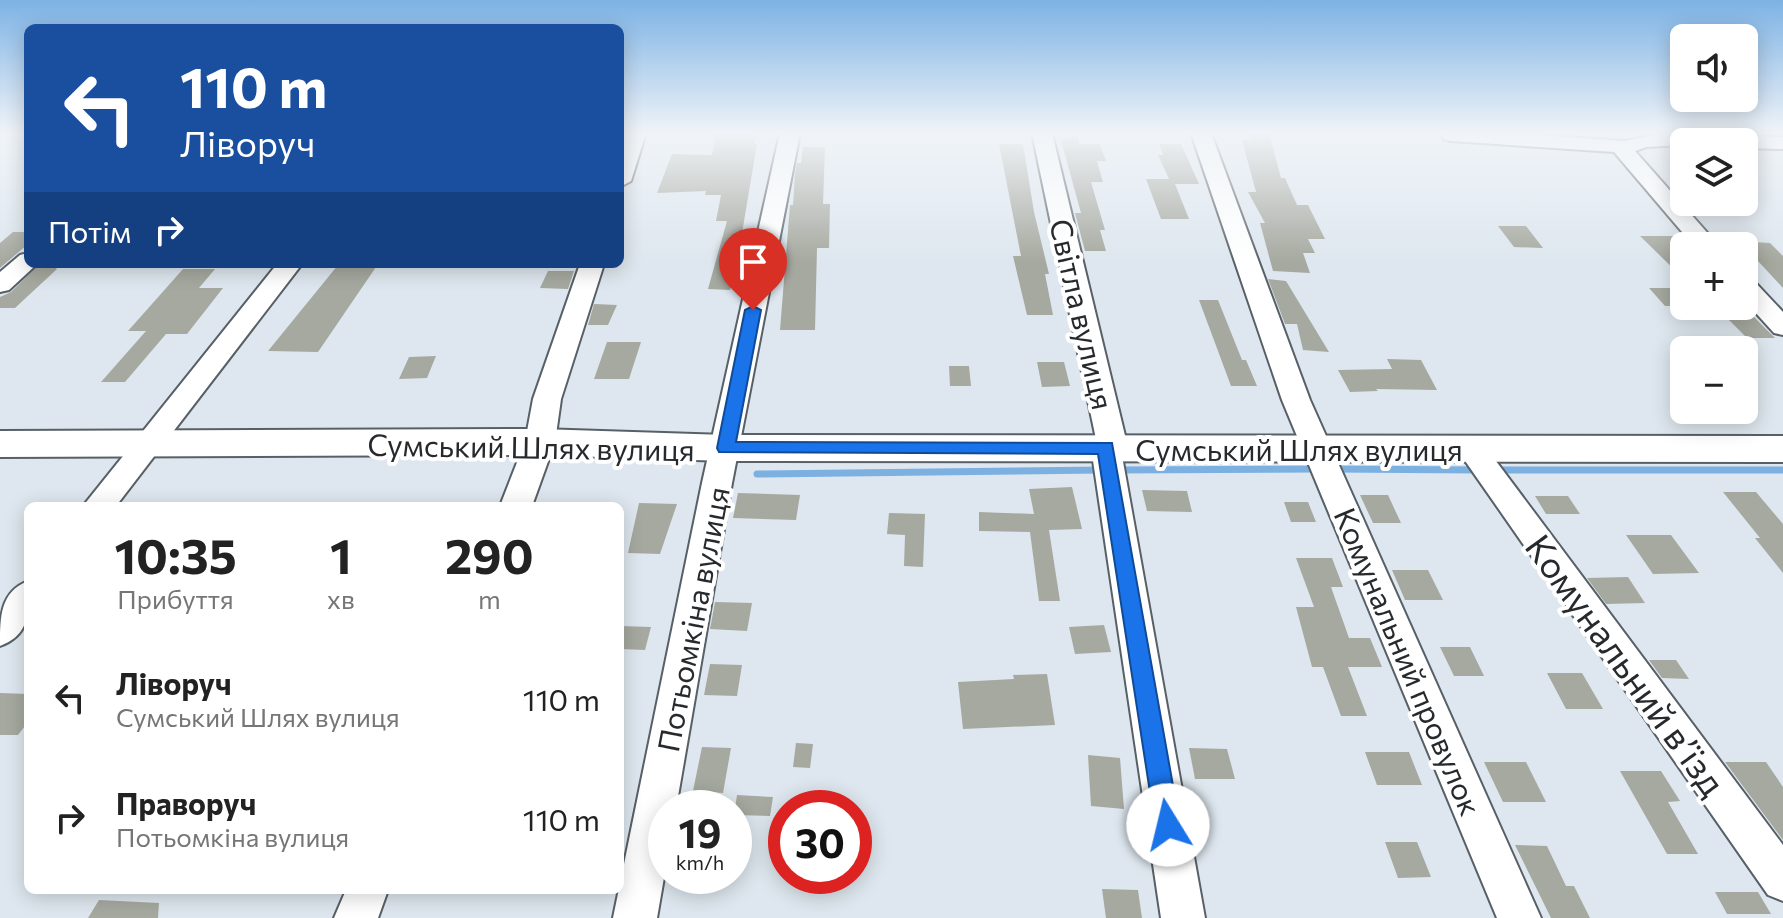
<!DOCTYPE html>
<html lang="uk">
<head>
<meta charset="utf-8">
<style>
	:root { --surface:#fff; --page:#f2f2f2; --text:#222; --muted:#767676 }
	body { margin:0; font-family:Commissioner,sans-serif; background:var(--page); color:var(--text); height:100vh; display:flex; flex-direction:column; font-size:30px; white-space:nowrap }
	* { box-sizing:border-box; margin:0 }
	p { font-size:26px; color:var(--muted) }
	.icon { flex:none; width:44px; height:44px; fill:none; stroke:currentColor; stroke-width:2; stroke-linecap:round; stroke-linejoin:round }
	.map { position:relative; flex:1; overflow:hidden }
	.side { position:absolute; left:24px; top:502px; width:600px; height:392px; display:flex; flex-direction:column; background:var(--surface); border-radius:12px; box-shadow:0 4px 20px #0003 }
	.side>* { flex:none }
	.banner { position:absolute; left:24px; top:24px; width:600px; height:244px; border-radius:12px; box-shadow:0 4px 20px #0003; background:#1a4fa0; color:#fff; overflow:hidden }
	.controls { position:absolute; left:1670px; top:24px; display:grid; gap:16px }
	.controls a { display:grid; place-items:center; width:88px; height:88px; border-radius:12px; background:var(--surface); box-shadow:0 4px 20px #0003; font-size:40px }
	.speed { position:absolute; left:648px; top:790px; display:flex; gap:16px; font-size:40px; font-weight:700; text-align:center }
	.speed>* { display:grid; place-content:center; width:104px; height:104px; border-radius:50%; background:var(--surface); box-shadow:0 4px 20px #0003; line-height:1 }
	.speed small { font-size:20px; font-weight:400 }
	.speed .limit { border:12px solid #d22; background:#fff; color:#111 }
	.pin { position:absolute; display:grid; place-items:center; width:68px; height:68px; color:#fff; margin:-82px -34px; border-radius:50% 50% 50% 0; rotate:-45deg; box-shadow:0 0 8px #0007 }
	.pin .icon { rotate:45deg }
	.me { position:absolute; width:88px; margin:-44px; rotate:351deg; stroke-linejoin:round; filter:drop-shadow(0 0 6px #0008) }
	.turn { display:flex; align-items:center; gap:28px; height:168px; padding:0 24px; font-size:36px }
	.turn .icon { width:104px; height:104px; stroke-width:2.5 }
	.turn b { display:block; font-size:56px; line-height:68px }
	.then { display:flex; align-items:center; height:76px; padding:0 24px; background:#0003; gap:16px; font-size:30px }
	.eta { display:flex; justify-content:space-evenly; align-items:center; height:136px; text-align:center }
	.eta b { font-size:48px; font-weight:700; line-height:56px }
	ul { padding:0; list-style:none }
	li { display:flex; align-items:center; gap:24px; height:120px; padding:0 24px }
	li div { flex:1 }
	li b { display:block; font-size:30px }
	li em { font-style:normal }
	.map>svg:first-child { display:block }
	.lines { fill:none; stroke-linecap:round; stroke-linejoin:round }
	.stream { stroke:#7cb0e1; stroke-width:7 }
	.building { fill:#a6a99f }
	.minor-casing { stroke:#586067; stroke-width:4 }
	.major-casing { stroke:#586067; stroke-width:4 }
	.minor { fill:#fff; fill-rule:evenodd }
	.major { fill:#fff; fill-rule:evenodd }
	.route { fill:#1a73e8; stroke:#114b97; stroke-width:2 }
	.labels { text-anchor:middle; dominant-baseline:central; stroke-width:8; stroke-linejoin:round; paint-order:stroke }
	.street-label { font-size:30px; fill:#272a2d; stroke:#fff }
	.near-street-label { font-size:36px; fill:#272a2d; stroke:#fff }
</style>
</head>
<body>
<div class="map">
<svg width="1783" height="918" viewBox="0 0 1783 918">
	<rect width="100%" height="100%" fill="#dee7ef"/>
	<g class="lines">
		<path class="stream" d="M1331,469l148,1
			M1115,470l204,-1
			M1495,470h288
			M757,474l346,-4"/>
	</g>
	<path class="building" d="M716,133h39l-1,11h3l-16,95h6l-17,51 -22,-1 19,-68h-11l5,-26h-16l1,-4 -49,2 15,-39 40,1z
		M1248,133h21l12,45h4l12,27h11l17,34h-17l7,14h-12l7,20 -37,-2 -13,-48h5l-17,-31h8l-14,-52h9z
		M1077,136l2,8h21l6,17h-9l6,21h-12l14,48h-5l6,21h-21l-10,-38h6l-20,-73z
		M999,144h24l11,68 15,62h-4l8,41h-26l-14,-59h8z
		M1159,144h22l18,40h-24l14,35h-28l-15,-40h23l-11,-24h5z
		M803,147h22l-2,57h7l-1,44h-12l-2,82h-35l10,-125h3l2,-32 2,-10h4z
		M1498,226h28l17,22 -29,-1z
		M13,232h15v12l-28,24v-25z
		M1640,236h35l9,8v35z
		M1736,241l34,2 13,13v32l-39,-42z
		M39,264h13l5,5 -42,39h-15v-11l11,-5z
		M338,265l38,2 -58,85 -50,-1z
		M183,269h32l-16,19h24l-36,46h-21l-41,48h-24l45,-51h-18z
		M548,271h26l-6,18 -28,-1z
		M1268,279l18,2 43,71 -26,-2 -6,-26h-12z
		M1649,288h35v18h-19z
		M1199,300h19l24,60h4l11,26h-26z
		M594,304l23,1 -9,20h-20z
		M1726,317h28l21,21h-28z
		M607,342h34l-12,37h-35z
		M436,356l-9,22 -28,1 10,-22z
		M1387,359l34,1 16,30 -61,-1 2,2 -28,1 -12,-22 54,-1z
		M1037,362h27l6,24 -28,1z
		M949,366h20l2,20h-21z
		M1072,487l10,42 -33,1 11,71h-21l-9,-69 -51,-1v-19l55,2 -5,-25z
		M1142,490l45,1 5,21 -45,-1z
		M1723,492h33l27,32v49l-28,-35h5z
		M738,493l62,2 -4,25 -63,-2z
		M1360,495h28l13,28h-28z
		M1535,496h33l12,18h-34z
		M1284,502h24l8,20h-25z
		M639,503l38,1 -17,50 -32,-1z
		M889,513l36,1 -2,53 -19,-1 1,-31 -18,-1z
		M1626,535h45l28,38 -46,1z
		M1296,558h36l11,29h-12l18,51h21l12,29h-34l19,49h-26l-18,-49h-11l-16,-60h18z
		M1392,570h36l15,30h-38z
		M1628,577l17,26 -39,1 -19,-26z
		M715,602l37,1 -5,28 -37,-2z
		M1104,625l7,27 -36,2 -6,-27z
		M620,626l31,1 -6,23 -25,-1z
		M1440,647h30l14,29h-30z
		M1649,660h27l13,19 -27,-1z
		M710,664l32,1 -5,31 -33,-1z
		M1547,673h35l21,36h-37z
		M1047,674l8,51 -92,4 -5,-47 56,-3 -1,-4z
		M0,693l28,1v28l-10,13h-18z
		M796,743l17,1 -3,24 -17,-1z
		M702,747l29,1 -8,45 -30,-2z
		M1189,748l38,1 8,30h-40z
		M1365,752h44l13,33h-45z
		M1088,755l32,3 4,51 -33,-3z
		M1484,762h42l20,40h-43z
		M1725,762h41l17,25v53z
		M1620,771h41l19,30 -12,1 30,52h-31z
		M737,795l36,2 -3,19 -36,-1z
		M1385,842h32l14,35 -33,1z
		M1515,845l32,1 19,40h8l16,32h-39z
		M1102,889l36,1 4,28h-36z
		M1715,892h43l13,22h-44z
		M99,900l60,3 -1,15h-70z"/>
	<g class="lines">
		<g class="minor-casing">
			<path id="minor" d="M626,133h20l-15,48 -11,6v-37z
				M780,133h20l-68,350 -56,325h-10v58l-9,52h-44l89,-435z
				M1032,133h20l76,315 -6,8 83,462h-44l-70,-471 5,-8z
				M1191,133h20l99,267 231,518h-44l-215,-518z
				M1442,133h71l111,8 40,-8 119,4v12l-39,-1v-6h-60v3l-38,2 -11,4 84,95h-25l-80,-94 -163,-11 -7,-2z
				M28,253v11l8,1 -27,25 -9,2v-20l20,-17z
				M277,264h25l-186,242h-33z
				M580,264h24l-43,135 -6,43 -23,64h-32l25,-64 8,-43z
				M1744,278l9,2 30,32v23l-9,-2 -30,-33z
				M1471,438l10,3 302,404v56l-15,-6 -307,-440 -5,-7 5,-7z
				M28,581c0,29 4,53 -28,65 0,-29 0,-54 28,-65z
				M346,890h42l-10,28h-44z"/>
		</g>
		<g class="major-casing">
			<path id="major" d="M540,429l186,6 1057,1v26l-1057,-1 -186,-6 -540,2v-26z"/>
		</g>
		<use href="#minor" class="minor"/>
		<use href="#major" class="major"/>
	</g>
	<linearGradient id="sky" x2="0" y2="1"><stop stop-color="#7db2e5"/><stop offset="0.51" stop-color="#f0f4f8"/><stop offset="1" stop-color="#f0f4f8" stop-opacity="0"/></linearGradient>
	<rect width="1783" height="262" fill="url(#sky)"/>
	<path class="route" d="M753,306l8,4 -25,132 376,1 68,382 -3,8 -9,4 -9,-4 -4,-8 -57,-371 -379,-2 -2,-4 28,-138z"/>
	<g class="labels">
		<g class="street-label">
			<text transform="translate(1083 314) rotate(77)">Світла вулиця</text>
			<text transform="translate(531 446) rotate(1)">Сумський Шлях вулиця</text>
			<text x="1299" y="448">Сумський Шлях вулиця</text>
			<text transform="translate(692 619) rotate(-79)">Потьомкіна вулиця</text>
			<text transform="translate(1409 661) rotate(67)">Комунальний провулок</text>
		</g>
		<g class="near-street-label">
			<text transform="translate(1627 664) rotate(54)">Комунальний в’їзд</text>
		</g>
	</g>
</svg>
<div class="controls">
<a><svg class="icon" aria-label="sound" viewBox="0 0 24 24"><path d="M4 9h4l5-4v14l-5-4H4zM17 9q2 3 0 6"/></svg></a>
<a><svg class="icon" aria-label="layers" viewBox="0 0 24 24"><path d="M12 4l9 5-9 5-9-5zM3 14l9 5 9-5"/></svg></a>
<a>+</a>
<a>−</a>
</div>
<div class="speed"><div>19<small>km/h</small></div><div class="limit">30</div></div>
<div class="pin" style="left:753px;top:310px;background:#d93025"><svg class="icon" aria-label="arrive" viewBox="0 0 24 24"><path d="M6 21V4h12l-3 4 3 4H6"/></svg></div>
<svg class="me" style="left:1168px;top:825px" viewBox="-20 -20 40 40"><circle r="19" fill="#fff"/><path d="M0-13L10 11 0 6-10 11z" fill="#1a73e8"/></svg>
<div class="banner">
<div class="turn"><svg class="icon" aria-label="left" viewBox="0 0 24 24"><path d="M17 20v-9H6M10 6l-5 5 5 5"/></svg><div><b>110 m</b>Ліворуч</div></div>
<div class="then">Потім<svg class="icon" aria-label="right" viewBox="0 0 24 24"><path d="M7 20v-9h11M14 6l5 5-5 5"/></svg></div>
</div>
<section class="side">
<div class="eta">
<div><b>10:35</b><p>Прибуття</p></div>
<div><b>1</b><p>хв</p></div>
<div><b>290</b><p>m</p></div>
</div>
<ul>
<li><svg class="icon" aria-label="left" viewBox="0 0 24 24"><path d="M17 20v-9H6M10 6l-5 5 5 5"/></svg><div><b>Ліворуч</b><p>Сумський Шлях вулиця</p></div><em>110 m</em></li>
<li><svg class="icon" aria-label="right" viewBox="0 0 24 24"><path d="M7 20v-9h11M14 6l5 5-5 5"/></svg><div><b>Праворуч</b><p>Потьомкіна вулиця</p></div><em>110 m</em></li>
</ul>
</section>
</div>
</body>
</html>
